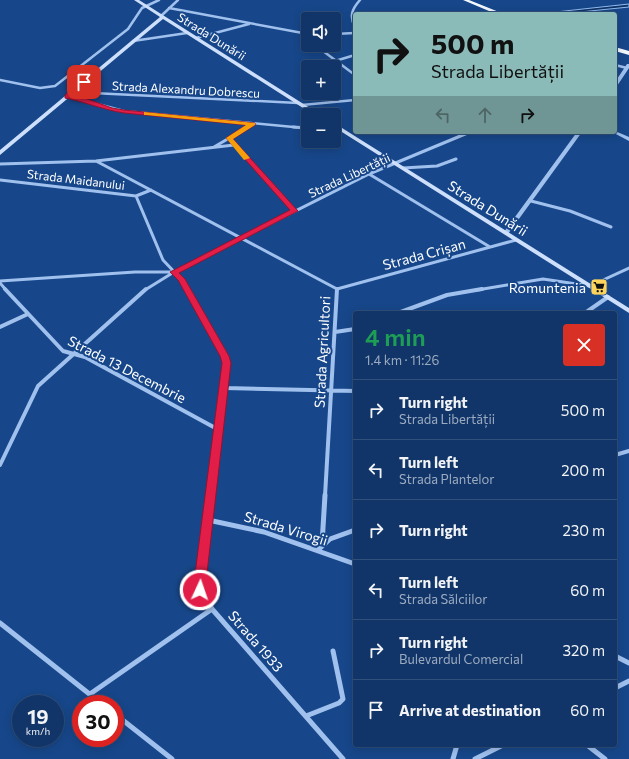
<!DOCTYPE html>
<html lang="en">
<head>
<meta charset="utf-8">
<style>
	:root { --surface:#113568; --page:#1e4071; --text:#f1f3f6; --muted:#9cabc0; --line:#30507c }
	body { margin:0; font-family:Commissioner,sans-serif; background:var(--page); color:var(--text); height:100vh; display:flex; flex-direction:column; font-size:15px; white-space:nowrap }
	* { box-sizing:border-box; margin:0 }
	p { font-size:13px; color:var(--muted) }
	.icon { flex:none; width:22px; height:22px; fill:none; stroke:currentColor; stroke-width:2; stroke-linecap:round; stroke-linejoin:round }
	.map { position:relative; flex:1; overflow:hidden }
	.panel { position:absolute; left:353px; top:311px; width:264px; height:436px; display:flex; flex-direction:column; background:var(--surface); border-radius:4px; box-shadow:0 2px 10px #0003,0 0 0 1px var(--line) }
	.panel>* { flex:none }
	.guide { position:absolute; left:353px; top:12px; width:264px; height:122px; border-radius:4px; box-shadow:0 2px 10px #0003,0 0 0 1px var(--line); background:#8bbbb9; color:#111; overflow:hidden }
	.fabs { position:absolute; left:301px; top:12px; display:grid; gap:8px }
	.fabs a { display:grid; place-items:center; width:40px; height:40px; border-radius:4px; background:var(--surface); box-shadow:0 2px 10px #0003,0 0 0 1px var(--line); font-size:20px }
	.speed { position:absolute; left:12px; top:695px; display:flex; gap:8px; font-size:20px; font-weight:700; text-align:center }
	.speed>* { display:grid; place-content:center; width:52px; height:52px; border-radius:50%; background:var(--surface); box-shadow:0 2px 10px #0003,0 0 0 1px var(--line); line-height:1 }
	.speed small { font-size:10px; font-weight:400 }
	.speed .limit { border:6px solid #d22; background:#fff; color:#111 }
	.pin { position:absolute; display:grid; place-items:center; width:34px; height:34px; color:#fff; margin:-17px; border-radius:8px; box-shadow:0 2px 6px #0006 }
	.me { position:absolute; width:44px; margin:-22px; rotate:3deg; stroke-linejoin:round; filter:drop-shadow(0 0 3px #0008) }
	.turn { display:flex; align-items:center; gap:14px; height:84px; padding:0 12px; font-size:18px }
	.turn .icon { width:52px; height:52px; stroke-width:2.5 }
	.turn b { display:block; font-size:28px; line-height:34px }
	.lanes { display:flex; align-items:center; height:38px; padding:0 12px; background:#0003; justify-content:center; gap:20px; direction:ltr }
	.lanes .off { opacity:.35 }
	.round { display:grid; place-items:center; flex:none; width:42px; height:42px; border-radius:4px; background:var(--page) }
	.overview { display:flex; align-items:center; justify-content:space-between; height:68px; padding:0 12px }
	h1 { font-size:24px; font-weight:600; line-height:30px; color:#1e9e55 }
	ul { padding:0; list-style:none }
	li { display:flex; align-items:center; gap:12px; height:60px; padding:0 12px; border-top:1px solid var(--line) }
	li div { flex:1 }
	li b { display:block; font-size:15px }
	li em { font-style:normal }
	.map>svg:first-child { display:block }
	.water { fill:#0f3367; stroke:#92bcf1 }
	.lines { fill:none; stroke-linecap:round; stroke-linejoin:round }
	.minor-far3 { stroke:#a0c1ee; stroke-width:2.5 }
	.minor-far2 { stroke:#a0c1ee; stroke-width:3 }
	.minor-far1 { stroke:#a0c1ee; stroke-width:4 }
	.minor { stroke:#a0c1ee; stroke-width:5 }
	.tertiary { fill:#a0c1ee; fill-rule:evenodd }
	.secondary { fill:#cddffa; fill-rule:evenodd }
	.trunk { fill:#f3f8ff; fill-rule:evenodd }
	.route { fill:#e11d48; stroke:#92132f }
	.slow { fill:#f59e0b }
	.labels { text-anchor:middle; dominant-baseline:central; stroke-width:4; stroke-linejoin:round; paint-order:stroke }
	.far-street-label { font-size:12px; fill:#fff; stroke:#17478a }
	.street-label { font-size:14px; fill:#fff; stroke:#17478a }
	.poi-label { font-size:14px; fill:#fff; stroke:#17478a; text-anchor:end }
</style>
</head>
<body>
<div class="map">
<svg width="629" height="759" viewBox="0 0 629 759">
	<rect width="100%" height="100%" fill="#17478a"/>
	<path class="water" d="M629,4v3l-69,7h-23z"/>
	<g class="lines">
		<path class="minor-far3" d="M169,8l139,26
			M161,16l17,-16
			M355,27c-6,-11 -3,-18 5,-27
			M303,34l5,6
			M334,34l21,-1
			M196,38l53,-14
			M133,41l54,-8
			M315,45l40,30
			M335,61l20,-6
			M615,65l12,3
			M0,80l40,8 15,-2 73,-57 14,-21 17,-8
			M72,92l226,11
			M67,96l57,15 180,17
			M302,105l53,-5
			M246,128l6,-4"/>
		<path class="minor-far2" d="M293,127l15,1
			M334,130l7,-1
			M229,138l66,73
			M214,147l34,-20
			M96,161l241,128
			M0,164l96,-3 138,-16
			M403,168l34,-2 19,-7
			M369,174l121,73
			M0,180l136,16 27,64 18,19 6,11
			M136,196l15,-6
			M531,201l39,10 41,16
			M0,281l135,-9h38
			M0,283l6,7
			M337,289l179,-49
			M145,290l29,-18 195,-98 101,-42
			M477,290l66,-11 47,7 39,-18"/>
		<path class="minor-far1" d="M5,289l58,62 22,6 134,73
			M187,289l38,67 1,7 -16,133
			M398,313l49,-18 35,-6
			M585,313l23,-16
			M0,327l28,-13
			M335,332l20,-3
			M225,388l130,3
			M615,455l14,-4
			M0,465l38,-79 108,-97
			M325,496l12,-207"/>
		<path class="minor" d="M210,495l-10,87 1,8 11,19 131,150
			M208,520l56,12 91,32
			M322,544l3,-49
			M318,550l12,-11 25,-9
			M0,623l102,81
			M615,656l14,7
			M615,688l14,-7
			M90,694l122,-85
			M115,714l57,45
			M306,716l33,-13 4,-4 -10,-48
			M587,745l18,14
			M453,759l4,-14
			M475,759l28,-14"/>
		<path class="tertiary" d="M627,64h2v4l-12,18h-2v-4z
			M615,131l14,6v4l-17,-9h3z
			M577,132h5l-74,102h-4v-2z"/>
		<path class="secondary" d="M134,0h5l182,115h-7l-151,-96 -163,136v-5l160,-133z
			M334,123l295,185v5l-295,-186z"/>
		<path class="trunk" d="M463,0h6l35,14h-8z
			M615,47l14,4v4l-14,-4z"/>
	</g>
	<path class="route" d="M84,80l2,1v2l-14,12 10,2 30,11 12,2 131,13v2l-22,14 65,72 -119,62 6,6 44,77 2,7 -25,219 -1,11h-9l-2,-11 28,-219 -2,-7 -42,-76 -8,-8 120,-62 -64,-72 20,-13 -122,-12c-20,-3 -39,-11 -59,-15v-3z"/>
	<path class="slow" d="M144,112l111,11v2l-22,14 17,19 -6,2 -18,-22 20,-13 -100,-10h-2z"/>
	<defs>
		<g id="supermarket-square" transform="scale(0.9)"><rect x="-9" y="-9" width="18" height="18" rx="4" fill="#ffd45d" stroke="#17478a"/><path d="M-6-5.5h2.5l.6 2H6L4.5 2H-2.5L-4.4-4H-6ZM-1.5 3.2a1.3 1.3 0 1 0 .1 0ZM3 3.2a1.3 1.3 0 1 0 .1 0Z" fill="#111"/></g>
	</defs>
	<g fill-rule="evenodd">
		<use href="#supermarket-square" x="599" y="287"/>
	</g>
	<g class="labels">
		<g class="far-street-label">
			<text transform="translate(212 36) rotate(32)">Strada Dunării</text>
			<text transform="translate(186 89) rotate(3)">Strada Alexandru Dobrescu</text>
			<text transform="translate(349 175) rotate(-25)">Strada Libertății</text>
			<text transform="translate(76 179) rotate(7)">Strada Maidanului</text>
		</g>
		<g class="street-label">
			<text transform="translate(488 208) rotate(32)">Strada Dunării</text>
			<text transform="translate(424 254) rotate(-15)">Strada Crișan</text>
			<text transform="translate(322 352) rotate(-87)">Strada Agricultori</text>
			<text transform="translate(127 369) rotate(27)">Strada 13 Decembrie</text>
			<text transform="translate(286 528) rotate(17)">Strada Virogii</text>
			<text transform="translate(256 641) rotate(49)">Strada 1933</text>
		</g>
		<g class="poi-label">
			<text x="586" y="287">Romuntenia</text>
		</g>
	</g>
</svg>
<div class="fabs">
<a><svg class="icon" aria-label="sound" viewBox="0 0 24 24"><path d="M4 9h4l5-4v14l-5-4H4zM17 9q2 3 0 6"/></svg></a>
<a>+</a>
<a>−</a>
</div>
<div class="speed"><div>19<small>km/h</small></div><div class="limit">30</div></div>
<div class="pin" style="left:84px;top:82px;background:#d93025"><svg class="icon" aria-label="arrive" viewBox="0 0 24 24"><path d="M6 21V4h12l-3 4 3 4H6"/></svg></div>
<svg class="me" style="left:200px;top:590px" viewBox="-20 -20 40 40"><circle r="17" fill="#e11d48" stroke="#fff" stroke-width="3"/><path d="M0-11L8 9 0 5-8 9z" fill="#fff"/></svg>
<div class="guide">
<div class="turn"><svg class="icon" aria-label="right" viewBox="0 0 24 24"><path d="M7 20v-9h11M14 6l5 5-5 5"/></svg><div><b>500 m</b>Strada Libertății</div></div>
<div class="lanes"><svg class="icon off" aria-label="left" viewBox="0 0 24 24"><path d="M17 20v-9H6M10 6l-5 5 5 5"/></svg><svg class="icon off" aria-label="ahead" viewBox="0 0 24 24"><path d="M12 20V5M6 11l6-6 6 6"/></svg><svg class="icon" aria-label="right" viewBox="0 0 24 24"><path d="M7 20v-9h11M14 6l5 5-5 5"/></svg></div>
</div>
<section class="panel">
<div class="overview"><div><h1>4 min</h1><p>1.4 km · 11:26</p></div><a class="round" style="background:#d93025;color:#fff"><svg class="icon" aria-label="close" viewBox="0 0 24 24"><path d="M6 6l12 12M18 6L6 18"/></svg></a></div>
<ul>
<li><svg class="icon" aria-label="right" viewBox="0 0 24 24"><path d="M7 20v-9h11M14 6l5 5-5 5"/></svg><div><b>Turn right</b><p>Strada Libertății</p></div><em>500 m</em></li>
<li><svg class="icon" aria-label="left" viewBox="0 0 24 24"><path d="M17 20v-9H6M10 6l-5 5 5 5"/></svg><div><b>Turn left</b><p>Strada Plantelor</p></div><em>200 m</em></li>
<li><svg class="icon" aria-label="right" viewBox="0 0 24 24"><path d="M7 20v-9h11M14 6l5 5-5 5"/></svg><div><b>Turn right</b></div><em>230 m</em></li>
<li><svg class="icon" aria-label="left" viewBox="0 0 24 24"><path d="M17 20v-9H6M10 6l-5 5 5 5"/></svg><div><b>Turn left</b><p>Strada Sălciilor</p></div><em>60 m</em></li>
<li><svg class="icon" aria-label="right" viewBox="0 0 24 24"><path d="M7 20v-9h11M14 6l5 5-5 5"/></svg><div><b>Turn right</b><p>Bulevardul Comercial</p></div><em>320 m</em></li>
<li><svg class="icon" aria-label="arrive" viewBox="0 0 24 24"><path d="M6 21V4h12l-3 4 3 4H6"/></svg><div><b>Arrive at destination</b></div><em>60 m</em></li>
</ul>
</section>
</div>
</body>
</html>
